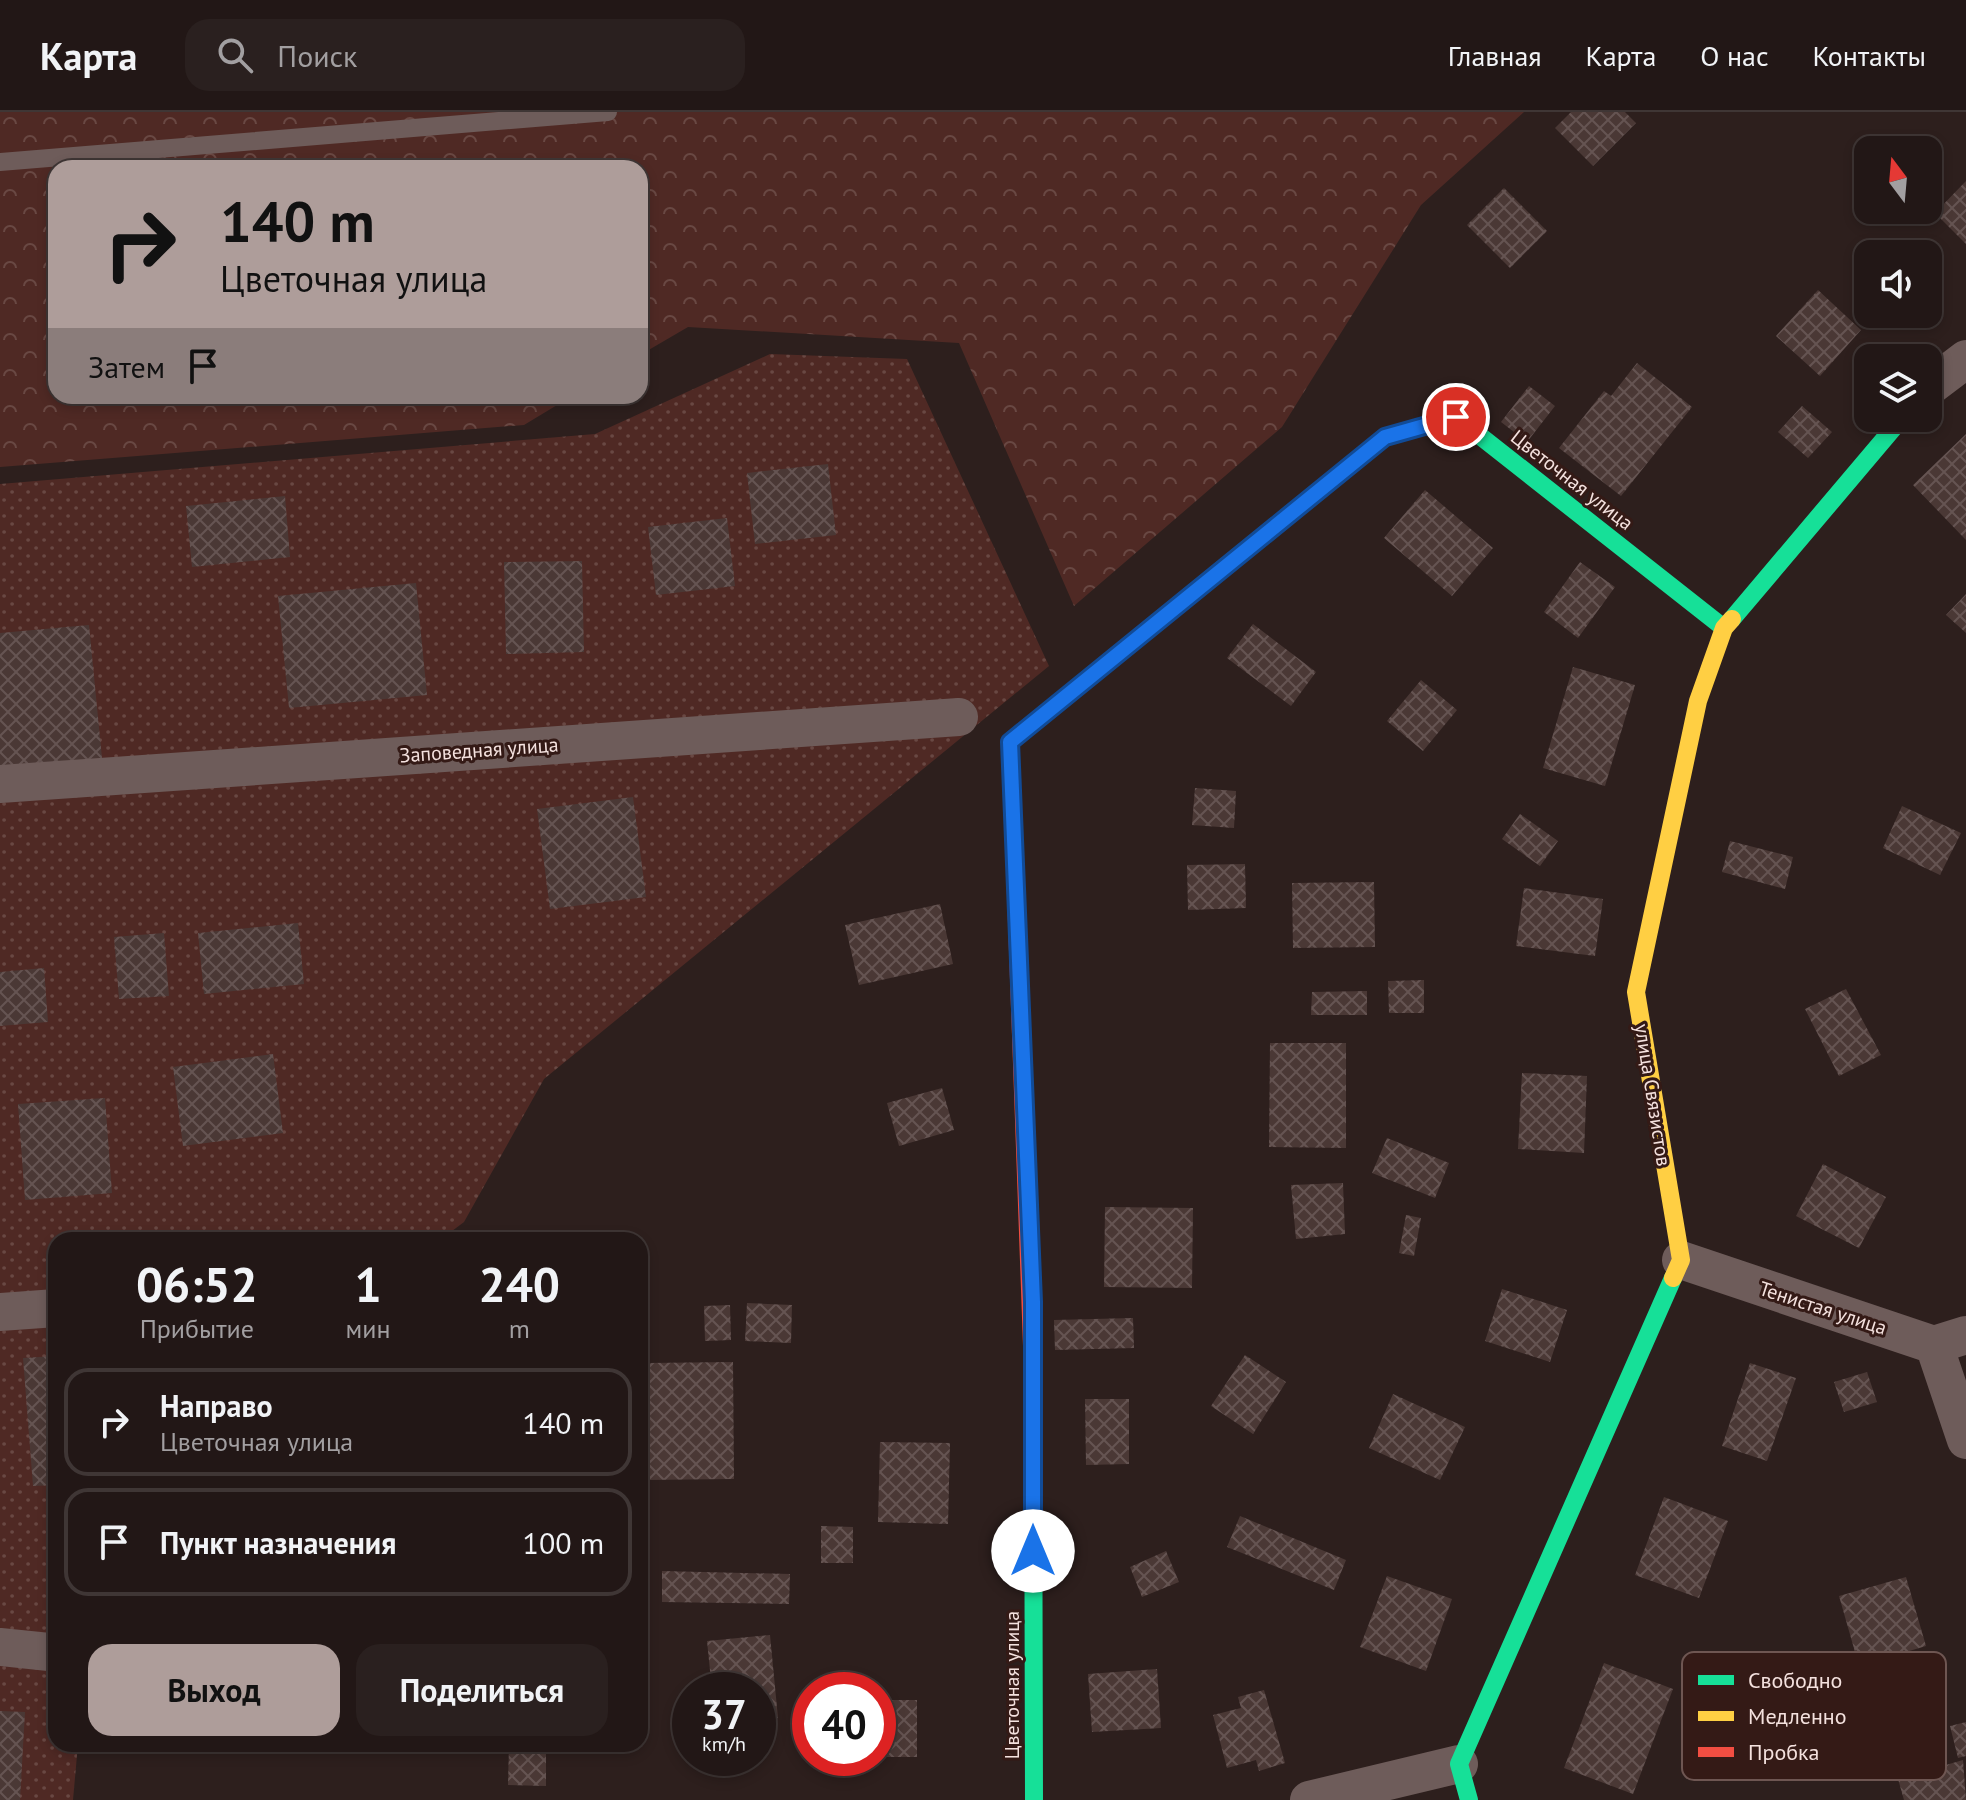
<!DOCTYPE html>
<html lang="ru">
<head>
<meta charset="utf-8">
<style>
	:root { --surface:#221716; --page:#2a201f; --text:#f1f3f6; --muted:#a29fa1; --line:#3f3635; --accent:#ae9d9a }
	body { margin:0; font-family:"PT Sans",sans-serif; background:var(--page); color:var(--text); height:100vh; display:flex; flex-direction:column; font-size:30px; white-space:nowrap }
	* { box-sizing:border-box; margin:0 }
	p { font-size:26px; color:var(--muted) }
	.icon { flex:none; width:44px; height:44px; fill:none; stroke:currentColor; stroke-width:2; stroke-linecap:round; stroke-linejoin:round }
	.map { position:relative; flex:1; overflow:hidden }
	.details { position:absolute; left:48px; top:1120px; width:600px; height:520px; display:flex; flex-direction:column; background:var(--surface); border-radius:24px; box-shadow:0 4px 12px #0003,0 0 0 2px var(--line) }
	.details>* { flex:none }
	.hud { position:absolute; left:48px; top:48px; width:600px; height:244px; border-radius:24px; box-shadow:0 4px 12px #0003,0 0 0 2px var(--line); background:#ae9d9a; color:#111; overflow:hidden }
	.needle { width:52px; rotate:344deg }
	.buttons { position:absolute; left:1854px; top:24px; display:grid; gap:16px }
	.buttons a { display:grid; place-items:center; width:88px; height:88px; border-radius:16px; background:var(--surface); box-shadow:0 4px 12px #0003,0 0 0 2px var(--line); font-size:40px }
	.speed { position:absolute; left:672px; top:1560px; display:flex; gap:16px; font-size:40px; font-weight:700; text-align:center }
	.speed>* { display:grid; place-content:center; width:104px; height:104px; border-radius:50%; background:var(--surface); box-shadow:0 4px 12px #0003,0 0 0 2px var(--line); line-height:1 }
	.speed small { font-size:20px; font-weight:400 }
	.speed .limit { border:12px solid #d22; background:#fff; color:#111 }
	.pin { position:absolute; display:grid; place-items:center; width:68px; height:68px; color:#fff; margin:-34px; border:4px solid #fff; border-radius:50%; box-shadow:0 2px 8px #0007 }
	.me { position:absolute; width:88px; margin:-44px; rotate:0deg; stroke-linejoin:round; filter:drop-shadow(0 0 6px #0008) }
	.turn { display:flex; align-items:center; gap:28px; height:168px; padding:0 40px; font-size:36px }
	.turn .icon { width:104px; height:104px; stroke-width:2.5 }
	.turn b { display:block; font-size:56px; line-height:68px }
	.then { display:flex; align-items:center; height:76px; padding:0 40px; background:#0003; gap:16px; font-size:30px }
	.eta { display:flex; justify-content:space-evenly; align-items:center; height:136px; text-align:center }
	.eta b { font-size:48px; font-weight:800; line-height:56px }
	.action { display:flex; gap:16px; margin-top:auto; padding:16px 40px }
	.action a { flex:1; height:92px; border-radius:24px; background:var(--accent); color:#111; font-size:32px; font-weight:800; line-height:92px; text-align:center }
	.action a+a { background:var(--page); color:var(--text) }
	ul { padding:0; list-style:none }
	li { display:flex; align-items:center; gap:24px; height:108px; margin:0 16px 12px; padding:0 24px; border:4px solid var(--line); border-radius:24px }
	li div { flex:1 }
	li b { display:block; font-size:30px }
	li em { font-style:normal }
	header { display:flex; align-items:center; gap:48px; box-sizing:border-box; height:112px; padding:0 40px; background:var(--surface); border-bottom:2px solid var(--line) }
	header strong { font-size:38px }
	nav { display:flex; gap:44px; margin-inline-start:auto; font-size:28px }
	.search { width:560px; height:72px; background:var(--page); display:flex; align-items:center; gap:20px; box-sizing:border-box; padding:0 28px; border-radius:24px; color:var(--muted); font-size:30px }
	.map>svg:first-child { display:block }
	.forest { fill:url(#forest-crowns) }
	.garden { fill:url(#garden-dots) }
	.building { fill:url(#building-cross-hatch) }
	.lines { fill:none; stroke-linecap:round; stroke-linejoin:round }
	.lane { stroke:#6e5c5a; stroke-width:18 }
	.street { stroke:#6e5c5a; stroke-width:38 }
	.fast { stroke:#16e098; stroke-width:18 }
	.slow { stroke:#ffcf43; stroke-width:18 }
	.jam { stroke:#f24e42; stroke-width:18 }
	.route-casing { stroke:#114b97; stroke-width:20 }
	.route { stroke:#1a73e8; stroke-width:14 }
	.labels { text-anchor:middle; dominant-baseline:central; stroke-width:6; stroke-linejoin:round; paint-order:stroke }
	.street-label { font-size:20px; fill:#f4e1de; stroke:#341a16 }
	.key { fill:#341a16; stroke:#6e5652; stroke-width:2 }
	.key-label { font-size:22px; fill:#f4e1de }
</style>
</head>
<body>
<header>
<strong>Карта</strong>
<div class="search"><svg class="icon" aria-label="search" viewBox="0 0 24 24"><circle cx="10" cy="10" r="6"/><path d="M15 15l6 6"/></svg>Поиск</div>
<nav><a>Главная</a><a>Карта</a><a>О нас</a><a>Контакты</a></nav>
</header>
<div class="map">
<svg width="1966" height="1688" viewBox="0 0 1966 1688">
	<defs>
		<pattern id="forest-crowns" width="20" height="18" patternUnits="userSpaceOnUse" patternTransform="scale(2)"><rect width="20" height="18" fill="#4f2924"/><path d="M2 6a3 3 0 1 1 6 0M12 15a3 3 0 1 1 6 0" fill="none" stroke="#694843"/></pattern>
		<pattern id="garden-dots" width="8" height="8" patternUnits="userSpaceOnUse" patternTransform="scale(2)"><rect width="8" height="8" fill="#4f2924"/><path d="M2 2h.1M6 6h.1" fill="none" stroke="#694843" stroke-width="1.8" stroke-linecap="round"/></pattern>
		<pattern id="building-cross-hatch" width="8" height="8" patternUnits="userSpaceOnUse" patternTransform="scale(2)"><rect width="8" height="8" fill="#4a3835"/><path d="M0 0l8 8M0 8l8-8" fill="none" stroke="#655452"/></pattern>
	</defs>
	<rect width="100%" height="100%" fill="#2d1f1d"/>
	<path class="forest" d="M0,0h1524l-103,93 -139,222 -208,179 -115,-263 -271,-16 -48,28v-187h-584v228h516l-48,29 -524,42z"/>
	<path class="garden" d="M770,242l137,5 142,307 -505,413 -80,143 -24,18h-384v504h22l-5,56h-73v-1316l595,-50z"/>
	<path class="building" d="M1571,0h54l11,11 -43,43 -38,-38z
		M1966,69v63l-31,-31z
		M1504,76l43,43 -37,37 -43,-43z
		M1818,178l43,40 -41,46 -44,-40z
		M1637,251l55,44 -71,89 -62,-48 45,-57 7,5z
		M1529,274l26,20 -28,36 -26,-20z
		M1802,294l30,26 -24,26 -30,-26z
		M1966,322v106l-53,-55z
		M828,352l8,71 -81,9 -8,-71z
		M1425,378l68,58 -41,48 -68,-58z
		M285,384l5,61 -98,10 -6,-61z
		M727,406l8,68 -79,9 -8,-68z
		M582,449l2,91 -78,2 -2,-92z
		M1580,450l35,25 -37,51 -34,-26z
		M416,471l11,112 -138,13 -11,-112z
		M1966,482v39l-20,-18z
		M1253,512l63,48 -25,34 -64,-48z
		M89,513l13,133 -102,10v-135z
		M1573,555l62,18 -30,101 -62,-18z
		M1421,568l36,30 -34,41 -36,-30z
		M1195,676l41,3 -2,37 -42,-3z
		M633,685l13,100 -96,12 -13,-100z
		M1902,694l59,27 -21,42 -57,-27z
		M1520,702l38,27 -18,25 -38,-27z
		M1730,729l63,16 -8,32 -63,-17z
		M1245,752l1,44 -58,2 -1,-45z
		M1374,770l1,65 -82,1 -1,-65z
		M1524,776l79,11 -8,57 -79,-10z
		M940,792l13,60 -94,21 -14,-60z
		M298,811l6,61 -100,10 -6,-61z
		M164,821l5,63 -50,3 -5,-62z
		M44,856l4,54 -48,4v-54z
		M1424,868v33h-35l-1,-32z
		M1846,877l35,66 -42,21 -34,-67z
		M1367,879v24h-56l1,-23z
		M1270,931h76v105l-77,-1z
		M273,942l10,79 -100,13 -10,-79z
		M1522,961l65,3 -3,77 -66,-4z
		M942,976l12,42 -55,16 -12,-43z
		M105,986l7,95 -87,7 -7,-96z
		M1387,1026l62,25 -14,35 -63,-25z
		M1823,1052l63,33 -27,51 -63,-32z
		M1343,1071l2,51 -49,5 -5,-54z
		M1105,1095l88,1 -1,80 -88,-1z
		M1406,1103l15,3 -7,38 -15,-3z
		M1502,1177l65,21 -17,52 -65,-21z
		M747,1191l45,2 -1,38 -46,-2z
		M730,1193l1,35 -26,1 -1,-35z
		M1133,1206l1,30 -79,2 -1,-30z
		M1245,1243l41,27 -33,52 -42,-28z
		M56,1244v129l-23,1 -10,-128z
		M733,1250l1,117 -86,1 -1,-117z
		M1750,1251l46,15 -29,83 -45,-15z
		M1867,1260l10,30 -33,10 -10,-30z
		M1393,1282l72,33 -25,53 -71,-32z
		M1085,1287h44v65l-43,1z
		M880,1330l70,1 -2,81 -70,-2z
		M1664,1385l64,24 -29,77 -64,-23z
		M1240,1404l106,44 -12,30 -107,-43z
		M821,1414l32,1v36h-32z
		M1166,1439l13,31 -37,15 -12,-30z
		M662,1459l128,3 -1,30 -127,-2z
		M1387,1464l65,23 -26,72 -66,-24z
		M1906,1465l20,69 -67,20 -20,-70z
		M770,1523l8,83 -20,2v-30h-46l-5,-49z
		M1604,1551l69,26 -40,105 -69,-26z
		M1157,1557l4,59 -69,4 -4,-58z
		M1264,1578l21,73 -26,8 -3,-11 -29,8 -14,-53 28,-7 -3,-11z
		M878,1588h39v57h-39z
		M0,1599l25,1 -5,88h-20z
		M1966,1610v34l-8,2 -8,-32z
		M242,1632h43v7h-43z
		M509,1632h37v42l-38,-1z
		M1963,1648l3,40h-62l-6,-21z"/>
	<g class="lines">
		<path class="lane" d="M0,50l608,-50"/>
		<path class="street" d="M1928,276l38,-29
			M0,672l959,-67
			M1681,1148l253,85 32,-10
			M0,1200l56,-4
			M1934,1233l32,95
			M0,1535l49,5
			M1309,1688l150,-36"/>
		<path class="fast" d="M1237,445l148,-120 71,-20 268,211
			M1732,507l170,-201
			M1033,1262l1,426
			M1469,1688l-10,-36 214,-486"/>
		<path class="slow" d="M1015,755l-5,-125 227,-185
			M1673,1166l8,-18 -45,-268 62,-291 26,-73 8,-9"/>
		<path class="jam" d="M1015,755l18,507"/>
	</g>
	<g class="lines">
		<g class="route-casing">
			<path id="route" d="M1033,1439v-249l-23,-560 375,-305 71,-20"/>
		</g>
		<use href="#route" class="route"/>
	</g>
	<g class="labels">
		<g class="street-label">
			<text transform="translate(1572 368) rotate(38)">Цветочная улица</text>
			<text transform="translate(479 638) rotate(-4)">Заповедная улица</text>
			<text transform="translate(1653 983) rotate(81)">улица Связистов</text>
			<text transform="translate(1823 1196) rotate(18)">Тенистая улица</text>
			<text transform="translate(1012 1573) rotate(-90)">Цветочная улица</text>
		</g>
	</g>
	<rect x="1682" y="1540" width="264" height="128" rx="12" class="key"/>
	<rect x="1698" y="1563" width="36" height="10" fill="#16e098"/>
	<rect x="1698" y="1599" width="36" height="10" fill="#ffcf43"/>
	<rect x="1698" y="1635" width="36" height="10" fill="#f24e42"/>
	<g class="key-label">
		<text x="1748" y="1576">Свободно</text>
		<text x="1748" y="1612">Медленно</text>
		<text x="1748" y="1648">Пробка</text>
	</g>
</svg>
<div class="buttons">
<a><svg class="needle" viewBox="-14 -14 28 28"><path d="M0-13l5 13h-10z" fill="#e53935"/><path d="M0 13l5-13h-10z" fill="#a29fa1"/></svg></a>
<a><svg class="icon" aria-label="sound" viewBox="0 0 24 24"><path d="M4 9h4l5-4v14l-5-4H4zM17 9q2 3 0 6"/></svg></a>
<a><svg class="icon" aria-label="layers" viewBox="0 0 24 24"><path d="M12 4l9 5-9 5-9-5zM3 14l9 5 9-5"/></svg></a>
</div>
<div class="speed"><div>37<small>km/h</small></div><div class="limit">40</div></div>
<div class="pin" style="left:1456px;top:305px;background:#d93025"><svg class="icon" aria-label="arrive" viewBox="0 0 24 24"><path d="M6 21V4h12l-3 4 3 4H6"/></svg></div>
<svg class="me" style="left:1033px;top:1439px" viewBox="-20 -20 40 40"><circle r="19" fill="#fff"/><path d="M0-13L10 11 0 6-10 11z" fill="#1a73e8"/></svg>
<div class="hud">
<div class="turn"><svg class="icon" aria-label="right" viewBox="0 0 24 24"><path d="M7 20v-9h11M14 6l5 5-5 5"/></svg><div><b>140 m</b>Цветочная улица</div></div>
<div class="then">Затем<svg class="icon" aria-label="arrive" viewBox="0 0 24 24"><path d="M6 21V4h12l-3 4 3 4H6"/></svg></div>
</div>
<section class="details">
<div class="eta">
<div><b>06:52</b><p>Прибытие</p></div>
<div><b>1</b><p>мин</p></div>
<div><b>240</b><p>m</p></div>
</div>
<ul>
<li><svg class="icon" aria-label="right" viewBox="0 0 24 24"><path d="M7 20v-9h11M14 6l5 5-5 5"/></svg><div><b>Направо</b><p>Цветочная улица</p></div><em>140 m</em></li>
<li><svg class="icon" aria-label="arrive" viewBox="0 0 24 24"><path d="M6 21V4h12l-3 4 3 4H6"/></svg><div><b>Пункт назначения</b></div><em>100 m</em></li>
</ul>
<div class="action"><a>Выход</a><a>Поделиться</a></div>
</section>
</div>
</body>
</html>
